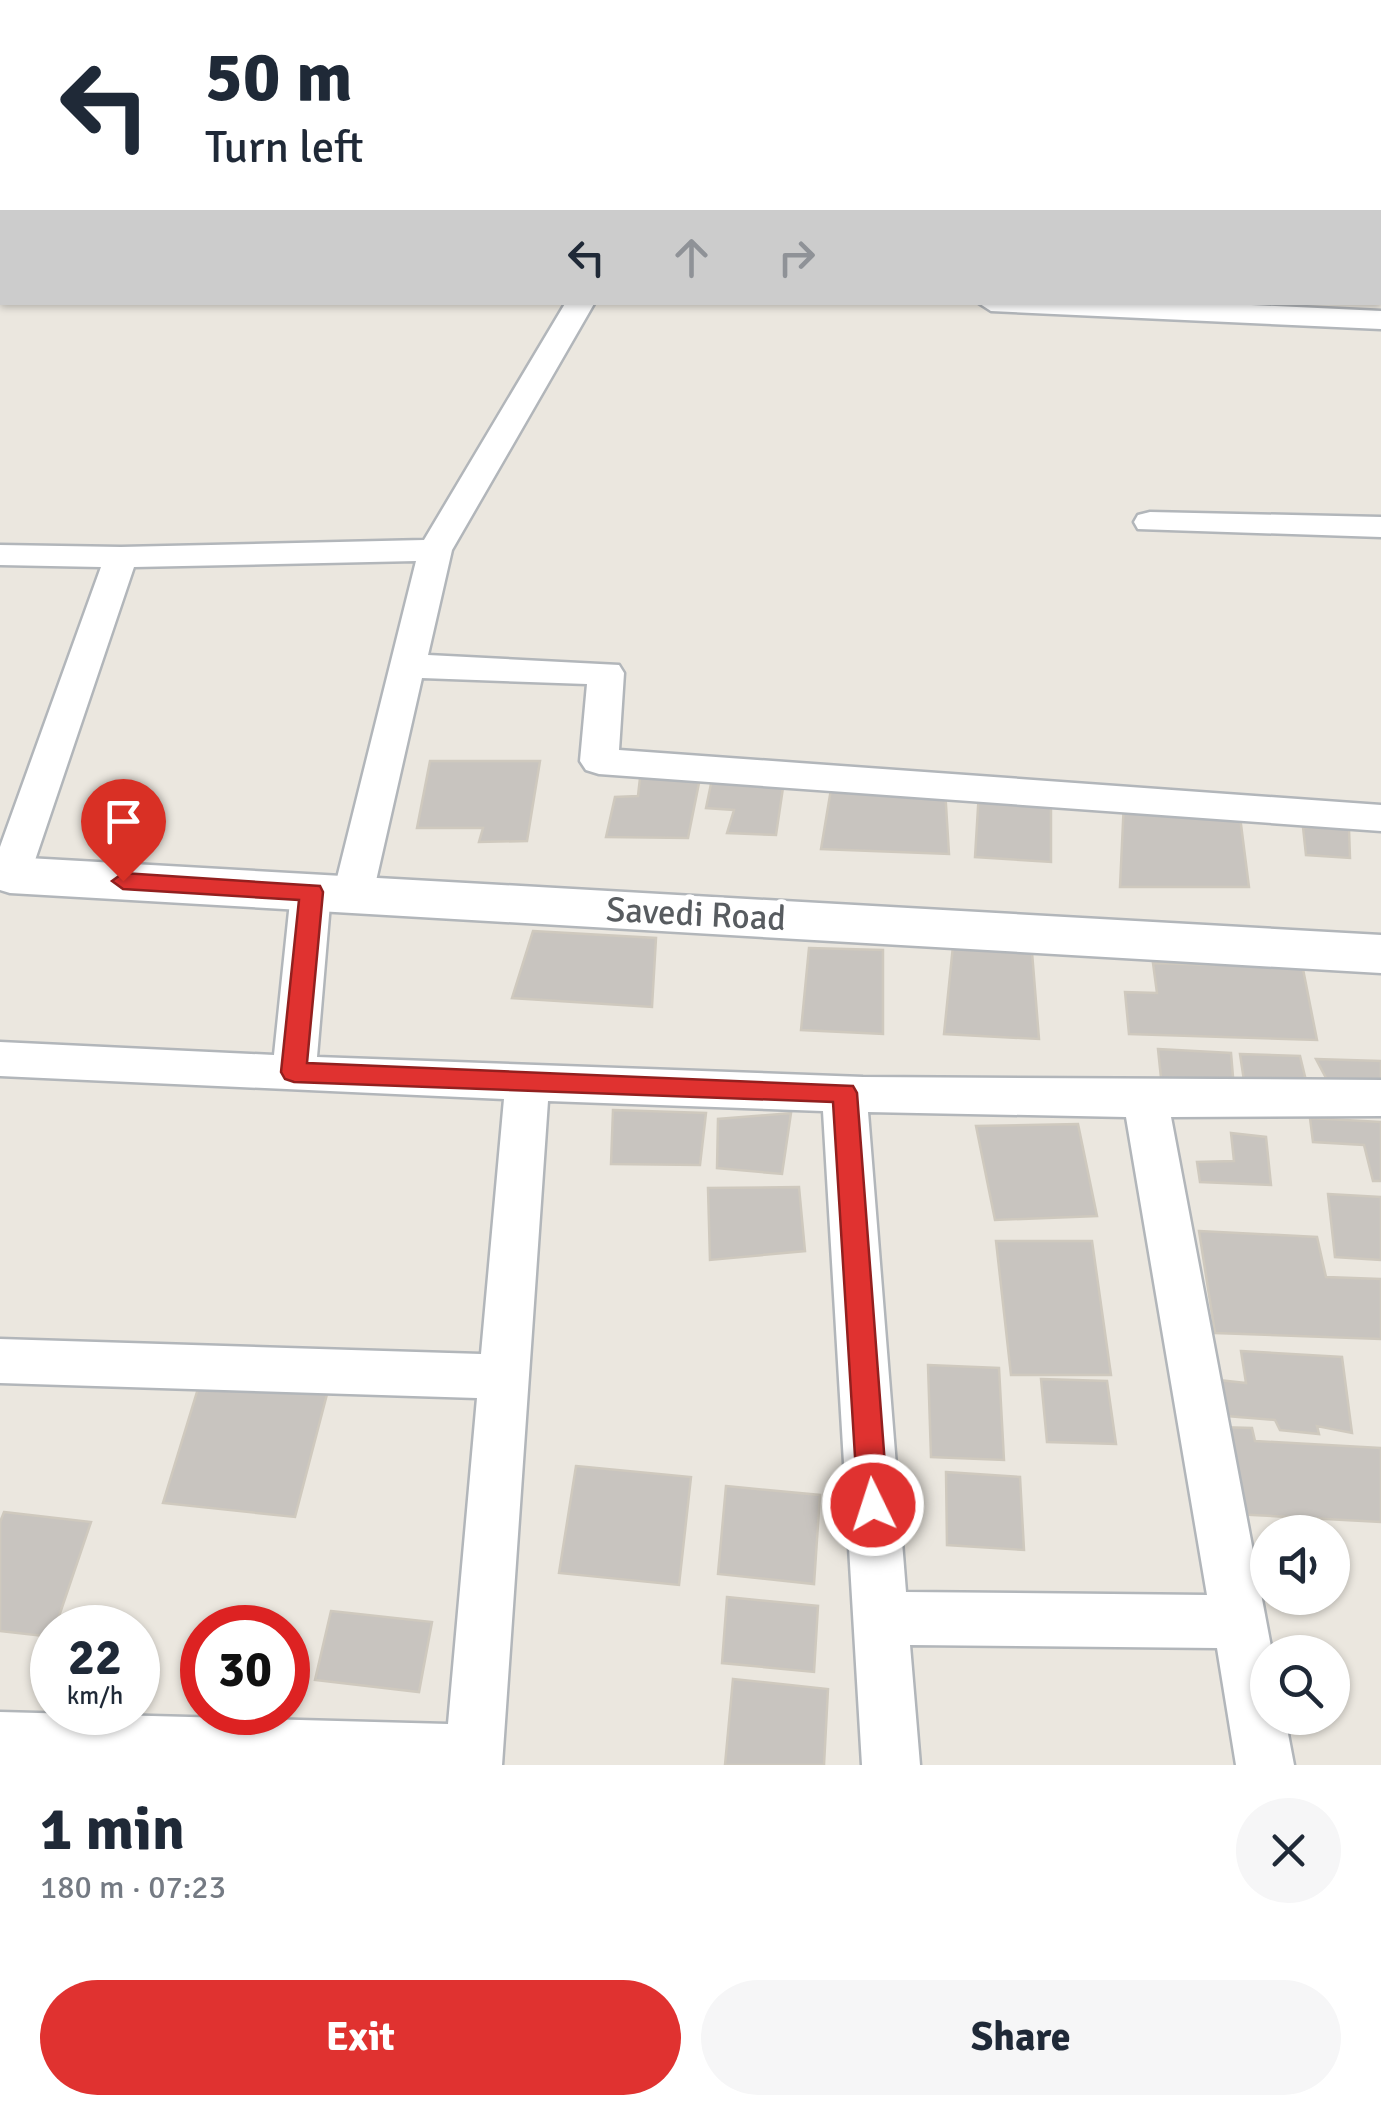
<!DOCTYPE html>
<html lang="en">
<head>
<meta charset="utf-8">
<style>
	:root { --surface:#fff; --page:#f6f6f7; --text:#1f2937; --muted:#747a83; --accent:#e03230 }
	body { margin:0; font-family:Signika,sans-serif; background:var(--page); color:var(--text); height:100vh; display:flex; flex-direction:column; font-size:38px; white-space:nowrap }
	* { box-sizing:border-box; margin:0 }
	p { font-size:32px; color:var(--muted) }
	.icon { flex:none; width:55px; height:55px; fill:none; stroke:currentColor; stroke-width:2; stroke-linecap:round; stroke-linejoin:round }
	.map { position:relative; height:1765px; overflow:hidden }
	.panel { display:flex; flex-direction:column; background:var(--surface); flex:1 }
	.panel>* { flex:none }
	.banner { position:absolute; left:0px; top:0px; width:1382px; height:305px; box-shadow:0 2px 8px #0004; background:#fff; color:var(--text); overflow:hidden }
	.tools { position:absolute; left:1250px; top:1515px; display:grid; gap:20px }
	.tools a { display:grid; place-items:center; width:100px; height:100px; border-radius:50%; background:var(--surface); box-shadow:0 2px 8px #0004; font-size:50px }
	.speed { position:absolute; left:30px; top:1605px; display:flex; gap:20px; font-size:50px; font-weight:700; text-align:center }
	.speed>* { display:grid; place-content:center; width:130px; height:130px; border-radius:50%; background:var(--surface); box-shadow:0 2px 8px #0004; line-height:1 }
	.speed small { font-size:25px; font-weight:400 }
	.speed .limit { border:15px solid #d22; background:#fff; color:#111 }
	.pin { position:absolute; display:grid; place-items:center; width:85px; height:85px; color:#fff; margin:-102px -42px; border-radius:50% 50% 50% 0; rotate:-45deg; box-shadow:0 0 10px #0007 }
	.pin .icon { rotate:45deg }
	.me { position:absolute; width:110px; margin:-55px; rotate:356deg; stroke-linejoin:round; filter:drop-shadow(0 0 8px #0008) }
	.turn { display:flex; align-items:center; gap:35px; height:210px; padding:0 40px; font-size:45px }
	.turn .icon { width:130px; height:130px; stroke-width:2.5 }
	.turn b { display:block; font-size:70px; line-height:85px }
	.lanes { display:flex; align-items:center; height:95px; padding:0 40px; background:#0003; justify-content:center; gap:50px; direction:ltr }
	.lanes .off { opacity:.35 }
	.round { display:grid; place-items:center; flex:none; width:105px; height:105px; border-radius:52px; background:var(--page) }
	.overview { display:flex; align-items:center; justify-content:space-between; height:170px; padding:0 40px }
	h1 { font-size:60px; font-weight:700; line-height:75px }
	.primary-button { display:flex; gap:20px; margin-top:auto; padding:20px 40px }
	.primary-button a { flex:1; height:115px; border-radius:60px; background:var(--accent); color:#fff; font-size:40px; font-weight:700; line-height:115px; text-align:center }
	.primary-button a+a { background:var(--page); color:var(--text) }
	.map>svg:first-child { display:block }
	.building { fill:#c8c4bf; stroke:#cfc9be; stroke-width:2.5 }
	.lines { fill:none; stroke-linecap:round; stroke-linejoin:round }
	.minor-casing { stroke:#b2b6ba; stroke-width:5 }
	.tertiary-casing { stroke:#b2b6ba; stroke-width:5 }
	.minor { fill:#fff; fill-rule:evenodd }
	.tertiary { fill:#fff; fill-rule:evenodd }
	.route { fill:#e03230; stroke:#92201f; stroke-width:2.5 }
	.labels { text-anchor:middle; dominant-baseline:central; stroke-width:10; stroke-linejoin:round; paint-order:stroke }
	.street-label { font-size:35px; fill:#585c60; stroke:#fff }
</style>
</head>
<body>
<div class="map">
<svg width="1381" height="1765" viewBox="0 0 1381 1765">
	<rect width="100%" height="100%" fill="#ebe7df"/>
	<path class="building" d="M430,761h110l-13,80 -48,1 4,-14h-66z
		M641,769l60,4 -13,65 -82,-1 9,-40 23,-1z
		M712,779l72,2 -8,54 -49,-2 7,-23 -28,-2z
		M832,783l113,6 4,65 -128,-5z
		M979,791l72,6v65l-76,-5z
		M1124,801l115,8 10,78h-129z
		M1303,827l46,2 1,29 -44,-3z
		M533,931l123,7 -4,69 -140,-9z
		M954,936l78,16 7,87 -95,-5z
		M809,948l74,2v84l-82,-4z
		M1217,953l84,6 16,81 -188,-6 -4,-42 32,1 -4,-30 61,2z
		M1158,1049l73,4 4,48 -72,-4z
		M1240,1054l60,2 9,37 -63,1z
		M1316,1059l65,2v31l-47,1z
		M613,1110l93,3 -6,52 -89,-1z
		M791,1113l-9,61 -65,-6 1,-49z
		M1310,1118l71,4v59h-8l-9,-36 -51,-3z
		M1078,1124l19,92 -102,4 -19,-94z
		M1231,1133l35,4 5,48 -71,-3 -3,-20 37,-1z
		M799,1187l6,64 -95,9 -2,-72z
		M1328,1194l53,3v63l-46,-3z
		M1199,1231l118,6 9,40 55,2v60l-166,-6z
		M996,1241h96l19,134h-100z
		M1241,1351l101,6 10,76 -35,-7 2,8 -39,-4 -5,-10 -48,-4 -9,-36 28,3z
		M928,1365l71,3 5,92 -73,-3z
		M1041,1379l66,2 9,63 -69,-2z
		M200,1382l127,12 -32,123 -132,-14z
		M1216,1427l36,1 3,13 126,7v74l-147,-8z
		M576,1466l115,11 -12,108 -120,-12z
		M946,1472l74,5 4,73 -77,-5z
		M726,1486l94,9 -6,89 -96,-10z
		M4,1512l87,10 -39,115 -52,-6v-109z
		M727,1597l91,9 -4,66 -92,-9z
		M331,1611l101,11 -13,70 -104,-12z
		M733,1679l95,10 -4,76h-99z"/>
	<g class="lines">
		<g class="minor-casing">
			<path id="minor" d="M1184,0h22l1,2h-22z
				M1380,35h1v14h-1z
				M0,152h2v16h-2z
				M1380,214h1v16h-1z
				M566,302h29l-143,248 -24,105 191,10 5,8 -5,77 762,55v26l-782,-57 -13,-4 -6,-9 7,-77 -165,-6 -49,216 -6,10 -14,5 -14,-5 -6,-10 83,-333 -282,6 -104,308 -6,10 -24,3v-41l101,-280 -101,-2v-20l121,2 303,-7z
				M977,302h212l192,9v18l-390,-18z
				M1150,512l231,5v20l-243,-8 -4,-7 4,-7z
				M311,877l14,5 6,10 -14,165 546,20 518,3v36l-210,1 101,535h-4v66h17l9,47h-58l-19,-117 -307,-3 10,120h-58l-39,-654 -275,-10 -46,664h-502v-53l448,12 29,-326 -477,-15v-44l481,15 23,-255 -504,-23v-34l274,13 17,-163 6,-10zM868,1112l258,5 81,478 -301,-3z"/>
		</g>
		<g class="tertiary-casing">
			<path id="tertiary" d="M10,857l1371,78v38l-1371,-80 -10,-3v-30z"/>
		</g>
		<use href="#minor" class="minor"/>
		<use href="#tertiary" class="tertiary"/>
	</g>
	<path class="route" d="M123,873l197,13 3,6 -16,171 546,23 4,7 31,412 -4,10 -11,4 -10,-4 -5,-10 -25,-403 -539,-20 -9,-3 -4,-7 18,-172 -176,-11 -11,-8z"/>
	<g class="labels">
		<g class="street-label">
			<text transform="translate(696 914) rotate(3)">Savedi Road</text>
		</g>
	</g>
</svg>
<div class="tools">
<a><svg class="icon" aria-label="sound" viewBox="0 0 24 24"><path d="M4 9h4l5-4v14l-5-4H4zM17 9q2 3 0 6"/></svg></a>
<a><svg class="icon" aria-label="search" viewBox="0 0 24 24"><circle cx="10" cy="10" r="6"/><path d="M15 15l6 6"/></svg></a>
</div>
<div class="speed"><div>22<small>km/h</small></div><div class="limit">30</div></div>
<div class="pin" style="left:123px;top:881px;background:#d93025"><svg class="icon" aria-label="arrive" viewBox="0 0 24 24"><path d="M6 21V4h12l-3 4 3 4H6"/></svg></div>
<svg class="me" style="left:873px;top:1505px" viewBox="-20 -20 40 40"><circle r="17" fill="#e03230" stroke="#fff" stroke-width="3"/><path d="M0-11L8 9 0 5-8 9z" fill="#fff"/></svg>
<div class="banner">
<div class="turn"><svg class="icon" aria-label="left" viewBox="0 0 24 24"><path d="M17 20v-9H6M10 6l-5 5 5 5"/></svg><div><b>50 m</b>Turn left</div></div>
<div class="lanes"><svg class="icon" aria-label="left" viewBox="0 0 24 24"><path d="M17 20v-9H6M10 6l-5 5 5 5"/></svg><svg class="icon off" aria-label="ahead" viewBox="0 0 24 24"><path d="M12 20V5M6 11l6-6 6 6"/></svg><svg class="icon off" aria-label="right" viewBox="0 0 24 24"><path d="M7 20v-9h11M14 6l5 5-5 5"/></svg></div>
</div>
</div>
<section class="panel">
<div class="overview"><div><h1>1 min</h1><p>180 m · 07:23</p></div><a class="round"><svg class="icon" aria-label="close" viewBox="0 0 24 24"><path d="M6 6l12 12M18 6L6 18"/></svg></a></div>
<div class="primary-button"><a>Exit</a><a>Share</a></div>
</section>
</body>
</html>
